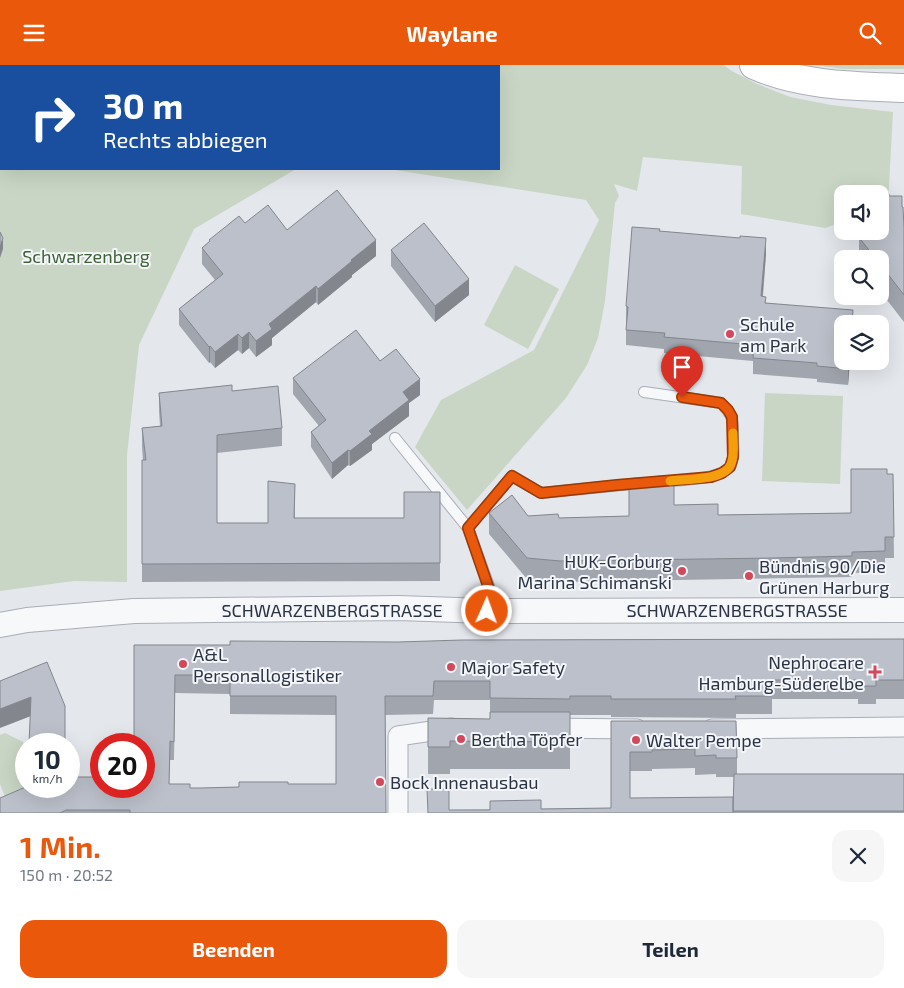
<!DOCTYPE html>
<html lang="de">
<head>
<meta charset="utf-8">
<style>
	:root { --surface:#fff; --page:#f6f6f7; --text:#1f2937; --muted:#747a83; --accent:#ea580c }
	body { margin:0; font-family:"Exo 2",sans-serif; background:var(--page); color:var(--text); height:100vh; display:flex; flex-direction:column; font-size:19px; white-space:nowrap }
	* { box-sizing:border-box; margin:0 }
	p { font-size:16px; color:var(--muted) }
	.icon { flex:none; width:28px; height:28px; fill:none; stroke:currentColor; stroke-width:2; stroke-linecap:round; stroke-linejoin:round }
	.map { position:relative; height:748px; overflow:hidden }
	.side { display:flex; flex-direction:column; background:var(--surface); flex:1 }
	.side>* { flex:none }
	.banner { position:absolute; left:0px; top:0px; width:500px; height:105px; box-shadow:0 5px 20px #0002; background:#1a4fa0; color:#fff; overflow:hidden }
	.buttons { position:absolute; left:834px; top:120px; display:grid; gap:10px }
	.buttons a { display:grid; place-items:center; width:55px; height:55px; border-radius:10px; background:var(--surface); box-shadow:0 5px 20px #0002; font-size:25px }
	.speed { position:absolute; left:15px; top:668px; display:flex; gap:10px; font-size:25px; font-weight:700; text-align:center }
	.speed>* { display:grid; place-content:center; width:65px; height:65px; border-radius:50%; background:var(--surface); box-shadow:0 5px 20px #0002; line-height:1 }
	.speed small { font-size:12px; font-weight:400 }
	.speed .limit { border:8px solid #d22; background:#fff; color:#111 }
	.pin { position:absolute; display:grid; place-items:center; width:42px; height:42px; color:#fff; margin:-51px -21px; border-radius:50% 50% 50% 0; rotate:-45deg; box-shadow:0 0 5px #0007 }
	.pin .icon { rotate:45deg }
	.me { position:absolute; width:55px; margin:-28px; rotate:2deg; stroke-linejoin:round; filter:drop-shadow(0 0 4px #0008) }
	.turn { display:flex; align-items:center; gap:18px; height:105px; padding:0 20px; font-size:22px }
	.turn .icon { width:65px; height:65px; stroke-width:2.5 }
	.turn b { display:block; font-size:35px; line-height:42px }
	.round { display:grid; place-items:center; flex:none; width:52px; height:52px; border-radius:15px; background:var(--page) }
	.headline { display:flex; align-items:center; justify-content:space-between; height:85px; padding:0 20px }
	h1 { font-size:30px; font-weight:700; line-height:38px; color:var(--accent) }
	.primary-button { display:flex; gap:10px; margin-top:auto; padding:10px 20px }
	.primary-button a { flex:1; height:58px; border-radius:15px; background:var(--accent); color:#fff; font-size:20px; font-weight:700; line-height:58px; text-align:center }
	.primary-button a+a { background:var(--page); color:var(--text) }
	header { display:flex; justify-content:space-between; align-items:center; height:65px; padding:0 20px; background:var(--accent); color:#fff; font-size:22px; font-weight:700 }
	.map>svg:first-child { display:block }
	.green { fill:#c9d6c5 }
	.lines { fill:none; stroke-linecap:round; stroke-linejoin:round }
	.service-casing { stroke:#a9aeb7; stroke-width:12 }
	.minor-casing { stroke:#a9aeb7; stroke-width:21 }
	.tertiary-casing { stroke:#a9aeb7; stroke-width:26 }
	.secondary-casing { stroke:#a9aeb7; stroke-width:30 }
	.service { stroke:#f7f8fa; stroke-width:10 }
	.minor { stroke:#f7f8fa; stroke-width:19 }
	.tertiary { stroke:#f7f8fa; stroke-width:24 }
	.secondary { stroke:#fff; stroke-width:28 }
	.wall { fill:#a1a5ae; fill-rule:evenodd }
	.shaded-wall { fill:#83868d }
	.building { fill:#bbc0ca; stroke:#83868d; fill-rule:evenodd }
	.route-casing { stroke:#983908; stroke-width:12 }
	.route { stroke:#ea580c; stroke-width:9 }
	.slow { stroke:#f59e0b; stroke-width:9 }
	.poi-dot { fill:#d1495b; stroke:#f4f6f9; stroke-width:2 }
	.labels { text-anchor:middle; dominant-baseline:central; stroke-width:4; stroke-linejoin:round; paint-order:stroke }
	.park-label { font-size:18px; fill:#3f6138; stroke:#f4f6f9 }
	.poi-label { font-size:18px; fill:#2b3445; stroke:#f4f6f9; text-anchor:start }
	.street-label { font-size:18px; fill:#2b3445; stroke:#f4f6f9 }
</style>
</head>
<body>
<header><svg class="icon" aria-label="menu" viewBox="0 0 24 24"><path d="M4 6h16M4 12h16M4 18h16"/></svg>Waylane<svg class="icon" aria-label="search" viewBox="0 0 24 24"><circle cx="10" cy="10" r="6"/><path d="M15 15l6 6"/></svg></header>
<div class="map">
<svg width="904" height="748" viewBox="0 0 904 748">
	<rect width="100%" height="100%" fill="#e4e7ec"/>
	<path class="green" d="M379,0h345l6,5 27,14 33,13 41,8 62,7 -5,93 -8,3v-14h-38v28l-17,6 -84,-14 1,-48 -99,-9 -6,34 -23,-7 5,12 -4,7 -10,98 -7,37 -11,27 -21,33 -99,112 -52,-63 26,-47 93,-50 65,-130 -13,-20 -197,-31h110v-103h-120z
		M814,0h90v4h-61z
		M0,19h1v85h295l-102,60 -55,116 -12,110v127l-53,-1 -74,10z
		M515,200l44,24 -31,60 -44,-24z
		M765,328l78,3 -3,88 -78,-3z
		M5,668l18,9 1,52 -17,8 -7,-18v-49z"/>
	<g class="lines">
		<g class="service-casing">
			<path id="service" d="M644,327l77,11c13,14 12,17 12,35 0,9 2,19 -2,27 -8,16 -58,15 -75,17
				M395,373l73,90
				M487,546l2,-25 -21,-58 44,-52 29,17 101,-10"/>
		</g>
		<g class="minor-casing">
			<path id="minor" d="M545,663l92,1
				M712,664l192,-2
				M398,748v-77l54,-8"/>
		</g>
		<g class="tertiary-casing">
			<path id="tertiary" d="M0,560l27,-5 107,-9 264,-3 89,3 417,-1"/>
		</g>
		<g class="secondary-casing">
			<path id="secondary" d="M754,0c48,21 99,21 150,23"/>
		</g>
		<use href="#service" class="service"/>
		<use href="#minor" class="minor"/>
		<use href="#tertiary" class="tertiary"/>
		<use href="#secondary" class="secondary"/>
	</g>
	<path class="wall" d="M24,0h22l-1,1h-21z
		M143,0h16l-1,1h-12z
		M184,0h59v1h-59z
		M902,142l2,20v95l-24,-31v-32h-20l-1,-1v-27h21z
		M245,158l42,7 89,26 -24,19v2l-34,28 -2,-3 -44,36v7l-16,12 -7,-9 -7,6 -4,-4 -23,18 -5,-6 -1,1 -30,-38v-16l36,-29 -13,-16v-16l7,-6v-2z
		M660,166l106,23 -3,43 3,6 87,21 -11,37h8l-2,24 -31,-3v-3l-64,-5v-13l-89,-8v-4l-38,-4v-39z
		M391,185l78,45 -34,27 -44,-56z
		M380,296l40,34 -11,8v13l-37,28v6l-22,16 -2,-1 -16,14 -21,-32v-15l8,-6 -26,-32v-16z
		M232,326l50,37v18l-65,7v70h51l27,-39v34h109l36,-26v89l-298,1v-122h1l-1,-13v-19l18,-2 -1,-15v-18z
		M887,409h6l1,84h-9v14l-33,1v4l-292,5 -33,-3 -38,-45v-21l70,5 70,-2 45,-11 44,10 133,-2z
		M904,574v60h-28v5h-18v-5h-86v15h-36v4l-125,-1v-2h-41v54h-120v5h-22v-56l62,1v-19h-56l-1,14 -48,1 1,98h-386l144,-27 -10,-46v-95h96l168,-3zM175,628l55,1v20l106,1v69h-48l-49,3 -38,1h-11l-21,-4 1,-24h4z
		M611,656l126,37v16h167v39h-477l22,-3 162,-2zM695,703v7l21,-1v3h18l-1,35 -103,-14v-27h22v-2z"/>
	<path class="shaded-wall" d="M3,173v11l-3,9v-11z
		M766,173v16l-5,58v-16z
		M376,175v16l-24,19v2l-34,28v-16l33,-29z
		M469,214v16l-34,27v-16z
		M316,221v16l-44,36v7l-16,12v-16l13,-17z
		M249,267v16l-7,6v-16z
		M238,269v16l-23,18v-16z
		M210,281v16l-1,1v-16z
		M849,296h1l-2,24v-16z
		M420,314v16l-11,8v13l-37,28v6l-22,16v-15l19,-20 34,-39z
		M348,385v15l-16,14v-16z
		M31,632v19l-31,12v-19z"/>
	<path class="building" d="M0,0h22v1h-21v8l-1,-1z
		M313,0h28l-2,1h-26z
		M341,0h16l-1,1h-13z
		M337,125l39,50 -25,20 1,1 -34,28 -2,-3 -47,38 3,5 -16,12 -7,-9 -7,6 -4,-4 -23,18 -5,-6 -1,1 -30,-38 44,-35 -21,-26 8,-7 -1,-1 30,-24 6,7 23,-18 19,25z
		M880,129h9v2h13v11h1l1,20v68l-24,-31v-5h-4l-15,-19 3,-3 -4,-6h20z
		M424,158l45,56 -34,27 -44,-56z
		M632,162l28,2 -1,2 81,7v-2l26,2 -5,58 5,1 -1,6 88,7 -1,14h-10v37h7l-1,8 -31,-3v-3l-64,-5 1,-13 -90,-8 1,-4 -39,-3 2,-23 -2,-1z
		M0,167l3,6 -3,9z
		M356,265l24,31 16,-12 24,30 -17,13 6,8 -40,31 3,3 -22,17 -2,-1 -16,13 -21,-31 15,-12 -33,-42z
		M232,320v6l46,-5 4,42 -65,7v88h51v-42l27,3 -1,34h110v-26h36v71l-298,1v-104h4l-4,-32 20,-2 -3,-33z
		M851,404h36v5h6l1,63h-9v14l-33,1v4l-79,2 -213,3 -33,-3 -38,-45 23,-18 16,21 30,-2 1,4 70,-2v-36l45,1v24l44,-1v11l133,-2z
		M904,574v41h-28v6h-18v-6h-86v16h-37l1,3h-125v-3h-41v3l-80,-1v-17h-56l-1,15h-48l1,117h-256v-3h-64l-6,3h-60v-15l28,-12h41v-9h32v9h43v-42h-14v-4h4v-95h96v-4l168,1 64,-2zM175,610h55v21h106v88h-48v-2h-49v5l-38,1h-11v-4h-21l1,-43 4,1z
		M47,597l18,44v38h-36l2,-47 -31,12v-28z
		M490,647h80v30l-120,-1v6h-22v-29l62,1z
		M611,656h125l1,37h-21v-3l-21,1v-7l-43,1v2h-22v46l103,-1v16h-305l-1,-24h22v21h41v-9l51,-1v9l70,-1z
		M734,709h170v37h-171z"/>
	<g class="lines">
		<g class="route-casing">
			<path id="route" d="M487,546l1,-25 -20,-58 44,-52 29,17 76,-8 94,-8 11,-4 8,-6 3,-10 -1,-40 -4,-7 -7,-7 -39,-6"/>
		</g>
		<use href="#route" class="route"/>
		<path class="slow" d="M670,416c15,-2 55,0 61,-17 4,-9 2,-21 2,-31"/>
	</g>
	<g class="poi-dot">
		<circle cx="730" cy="269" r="5"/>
		<circle cx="682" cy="506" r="5"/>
		<circle cx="749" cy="511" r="5"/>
		<circle cx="183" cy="599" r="5"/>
		<circle cx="451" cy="602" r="5"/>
		<path d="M872.5 599.5h5v5h5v5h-5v5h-5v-5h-5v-5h5z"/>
		<circle cx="461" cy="674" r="5"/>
		<circle cx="636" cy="675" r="5"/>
		<circle cx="380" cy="717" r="5"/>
	</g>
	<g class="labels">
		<g class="park-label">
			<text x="86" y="191">Schwarzenberg</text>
		</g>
		<g class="poi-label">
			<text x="740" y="259">Schule<tspan x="740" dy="21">am Park</tspan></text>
			<text x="672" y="496" text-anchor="end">HUK-Corburg<tspan x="672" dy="21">Marina Schimanski</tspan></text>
			<text x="759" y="501">Bündnis 90/Die<tspan x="759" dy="21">Grünen Harburg</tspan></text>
			<text x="193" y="589">A&amp;L<tspan x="193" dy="21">Personallogistiker</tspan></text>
			<text x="864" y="597" text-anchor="end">Nephrocare<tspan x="864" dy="21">Hamburg-Süderelbe</tspan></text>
			<text x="461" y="602">Major Safety</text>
			<text x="471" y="674">Bertha Töpfer</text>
			<text x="646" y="675">Walter Pempe</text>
			<text x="390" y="717">Bock Innenausbau</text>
		</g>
		<g class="street-label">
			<text x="332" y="545">SCHWARZENBERGSTRASSE</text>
			<text x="737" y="545">SCHWARZENBERGSTRASSE</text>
		</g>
	</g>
</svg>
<div class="buttons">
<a><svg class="icon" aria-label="sound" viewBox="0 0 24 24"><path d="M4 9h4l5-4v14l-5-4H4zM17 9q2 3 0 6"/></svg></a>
<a><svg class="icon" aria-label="search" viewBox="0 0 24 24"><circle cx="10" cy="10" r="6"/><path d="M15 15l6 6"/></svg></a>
<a><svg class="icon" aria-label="layers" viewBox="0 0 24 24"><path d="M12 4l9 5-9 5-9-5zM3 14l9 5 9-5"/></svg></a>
</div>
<div class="speed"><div>10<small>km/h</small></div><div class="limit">20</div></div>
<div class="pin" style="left:682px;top:332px;background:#d93025"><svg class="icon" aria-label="arrive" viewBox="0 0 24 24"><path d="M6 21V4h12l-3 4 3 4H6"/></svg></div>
<svg class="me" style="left:487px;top:546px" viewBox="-20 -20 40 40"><circle r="17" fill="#ea580c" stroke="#fff" stroke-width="3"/><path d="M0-11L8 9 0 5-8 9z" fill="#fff"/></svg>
<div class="banner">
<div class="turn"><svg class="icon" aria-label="right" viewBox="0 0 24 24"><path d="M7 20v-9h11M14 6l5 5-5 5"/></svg><div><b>30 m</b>Rechts abbiegen</div></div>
</div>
</div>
<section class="side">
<div class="headline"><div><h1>1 Min.</h1><p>150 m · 20:52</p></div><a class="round"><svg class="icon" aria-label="close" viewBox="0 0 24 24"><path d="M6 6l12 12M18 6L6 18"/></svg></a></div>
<div class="primary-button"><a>Beenden</a><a>Teilen</a></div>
</section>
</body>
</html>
